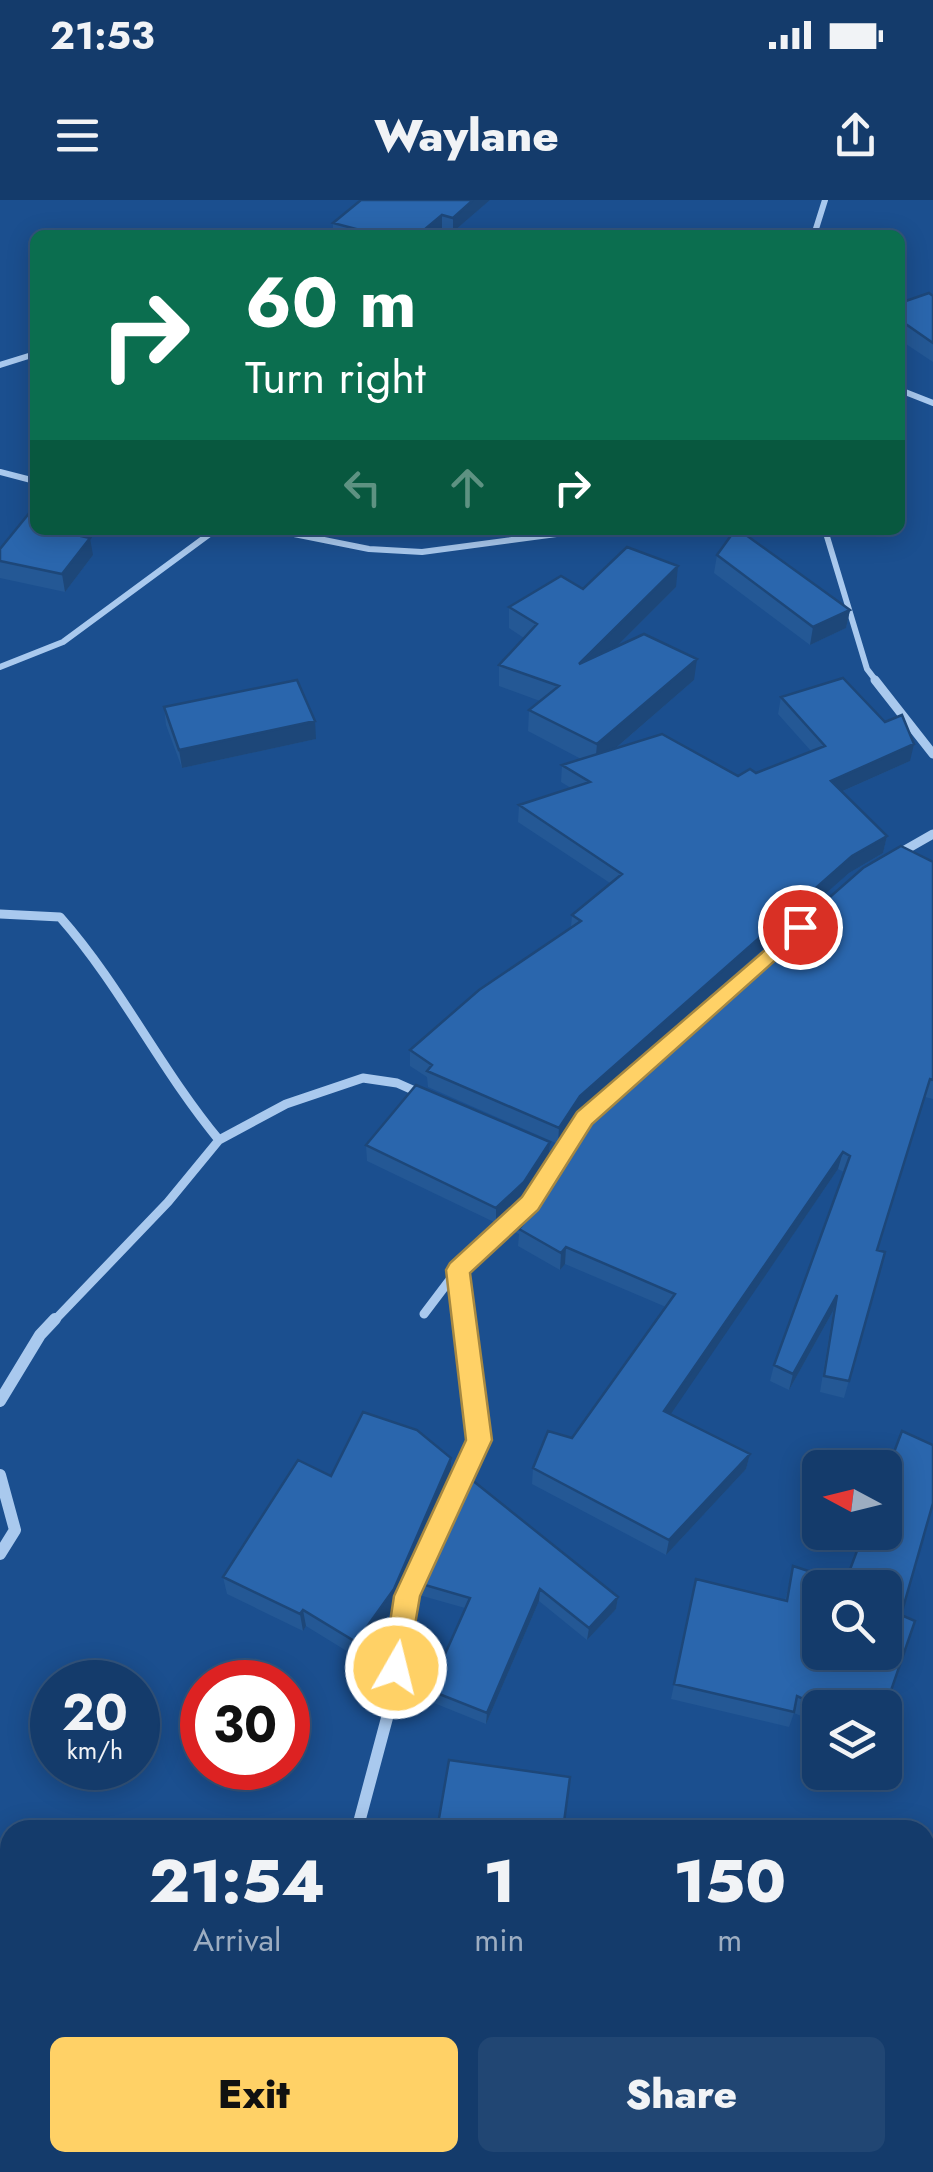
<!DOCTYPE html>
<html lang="en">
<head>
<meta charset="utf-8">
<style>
	:root { --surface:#143b6b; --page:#214673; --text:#f1f3f6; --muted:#9dadc1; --line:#33557e; --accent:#ffd166 }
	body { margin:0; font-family:Jost,sans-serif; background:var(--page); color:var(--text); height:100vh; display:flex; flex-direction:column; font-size:38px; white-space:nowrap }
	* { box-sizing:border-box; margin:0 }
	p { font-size:32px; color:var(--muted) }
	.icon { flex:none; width:55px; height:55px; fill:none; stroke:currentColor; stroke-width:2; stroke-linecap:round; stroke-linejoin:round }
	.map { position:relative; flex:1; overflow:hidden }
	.sheet { position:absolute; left:0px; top:1620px; width:935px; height:352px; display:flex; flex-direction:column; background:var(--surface); border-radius:30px 30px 0 0; box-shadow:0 5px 25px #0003,0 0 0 2px var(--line) }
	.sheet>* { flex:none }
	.guide { position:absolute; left:30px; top:30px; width:875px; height:305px; border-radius:15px; box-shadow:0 5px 25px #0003,0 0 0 2px var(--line); background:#0b6e4f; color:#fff; overflow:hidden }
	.needle { width:65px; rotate:277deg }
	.fabs { position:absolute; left:802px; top:1250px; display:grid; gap:20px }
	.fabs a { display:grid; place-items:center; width:100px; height:100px; border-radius:15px; background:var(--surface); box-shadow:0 5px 25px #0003,0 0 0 2px var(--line); font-size:50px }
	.speed { position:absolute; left:30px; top:1460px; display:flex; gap:20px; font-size:50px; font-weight:700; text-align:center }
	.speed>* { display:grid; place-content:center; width:130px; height:130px; border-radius:50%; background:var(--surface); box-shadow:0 5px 25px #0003,0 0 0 2px var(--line); line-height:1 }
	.speed small { font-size:25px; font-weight:400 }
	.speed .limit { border:15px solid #d22; background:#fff; color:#111 }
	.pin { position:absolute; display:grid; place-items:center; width:85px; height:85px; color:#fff; margin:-42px; border:5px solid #fff; border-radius:50%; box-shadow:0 2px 10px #0007 }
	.me { position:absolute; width:110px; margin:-55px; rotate:8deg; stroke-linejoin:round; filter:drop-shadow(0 0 8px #0008) }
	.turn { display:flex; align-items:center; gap:35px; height:210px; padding:0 50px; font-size:45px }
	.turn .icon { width:130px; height:130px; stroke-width:2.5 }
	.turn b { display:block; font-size:70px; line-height:85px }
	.lanes { display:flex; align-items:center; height:95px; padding:0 50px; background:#0003; justify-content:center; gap:50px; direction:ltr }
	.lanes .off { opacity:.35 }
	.eta { display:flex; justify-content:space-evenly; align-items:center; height:170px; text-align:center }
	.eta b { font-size:60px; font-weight:800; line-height:70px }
	.cta { display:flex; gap:20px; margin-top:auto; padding:20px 50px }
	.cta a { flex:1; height:115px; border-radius:15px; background:var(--accent); color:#111; font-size:40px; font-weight:800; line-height:115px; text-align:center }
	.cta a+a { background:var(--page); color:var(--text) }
	.status { display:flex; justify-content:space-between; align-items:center; height:70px; padding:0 50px; background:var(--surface); direction:ltr }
	.status svg { height:28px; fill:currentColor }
	header { display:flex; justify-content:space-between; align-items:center; height:130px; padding:0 50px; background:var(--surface); font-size:45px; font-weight:800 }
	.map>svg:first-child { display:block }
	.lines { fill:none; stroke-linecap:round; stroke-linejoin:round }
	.street-far2 { stroke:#a9c9ee; stroke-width:6 }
	.street-far1 { stroke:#a9c9ee; stroke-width:9 }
	.street { stroke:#a9c9ee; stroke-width:12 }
	.primary { fill:#f0f6ff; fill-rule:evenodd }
	.wall { fill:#245895 }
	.shaded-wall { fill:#1d4779 }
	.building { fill:#2a66ad; stroke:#1d4779; stroke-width:2.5; fill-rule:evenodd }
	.route { fill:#ffd166; stroke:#a68842; stroke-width:2.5 }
</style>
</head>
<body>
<div class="status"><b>21:53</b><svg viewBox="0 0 49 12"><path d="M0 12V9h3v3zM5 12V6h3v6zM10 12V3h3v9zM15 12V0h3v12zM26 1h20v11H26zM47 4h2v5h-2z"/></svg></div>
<header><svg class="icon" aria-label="menu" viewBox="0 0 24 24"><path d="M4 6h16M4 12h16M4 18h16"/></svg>Waylane<svg class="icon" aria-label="share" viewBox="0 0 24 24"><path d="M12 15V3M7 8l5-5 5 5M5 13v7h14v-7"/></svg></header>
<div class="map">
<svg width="933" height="1972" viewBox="0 0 933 1972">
	<rect width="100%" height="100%" fill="#1b4f8f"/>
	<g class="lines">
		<path class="street-far2" d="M814,35l11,-35
			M0,165l35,-11
			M900,190l33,13
			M0,272l35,9
			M274,330l95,19 53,3 142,-19 168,-3
			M825,330l42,139 10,13
			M0,467l63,-25 152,-112"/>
		<path class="street-far1" d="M875,480l58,74
			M898,654l35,-20
			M0,714l60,3c61,69 100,152 159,223
			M458,1069l6,53
			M424,1114l34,-45 61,-55
			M53,1122l115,-120 51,-62 67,-36 77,-26 34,5 27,12"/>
		<path class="street" d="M0,1201l40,-66 15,-16
			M0,1275l15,55 -15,24
			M357,1630l34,-127 16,-107 72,-156 -15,-121
			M262,1972l3,-10"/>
		<path class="primary" d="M0,1874l10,4v41l-10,-4z
			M48,1962h39l4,10h-39z"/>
	</g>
	<path class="wall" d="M490,0l-37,32 -11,-2 -6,5h-103v-12z
		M933,96v66l-33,-22v-37z
		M35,330h51l-4,6 11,19 -28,37 -65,-14v-29z
		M717,355l133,55 -4,18 -36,17 -96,-72z
		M676,387l-60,60 78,33 -78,68 122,28 18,-3 55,-22 -33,-37 3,-17 129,64 -69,31 46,44 -4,17 -34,20 -270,239 -21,32 -130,-57 -1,-10 -17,-11v-16l161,-123 1,-12 38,-32 -92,-61 1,-17 52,-17 -10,-6 1,-17 19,-6 -53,-28 1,-21 11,-9 -41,-15v-21l25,-27 -15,-10v-21l74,-18z
		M164,507l152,32 -134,29 -16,-43z
		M933,662v237l-8,-2 -48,153 8,2 -41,146 -24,-6 13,-81 -44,79 -19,-9 4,-16 70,-193 -6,-3 -168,245 80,40 -4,15 -80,86 -134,-71 1,-16 39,-30 94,-131 -101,-43 -5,6 -42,-24 1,-12 -7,-3v-17z
		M550,942l-1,16 -25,40 -28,25 -129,-62 -1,-16z
		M933,1245v63h-1l-31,107 -16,93h-65v16l-26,-11 -5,14 -118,-28 25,-120 89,22 8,-35 52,17z
		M451,1258v18l-56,130 -37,52 -52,-32 -3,5 -76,-37 -4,-17 108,-101z
		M467,1276l151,121 -2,12 -29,31 -48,-39 -53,123 -57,-23v-11l36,-82 -46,-13 -1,-12z
		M925,1812l8,2v100l-8,-3z
		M821,1962h83l16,10h-101z"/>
	<path class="shaded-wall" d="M473,0h17l-37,32v-14z
		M442,15v15l-6,5h-18z
		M70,330l16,1 -15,20 -4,-18z
		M90,338l3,17 -28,37 -3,-18z
		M678,366l-2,21 -98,98 1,-21z
		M850,410l-4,18 -36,17 3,-18z
		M697,459l-3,21 -99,86 2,-22z
		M315,521l1,18 -134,29 -3,-18z
		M914,544l-4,17 -83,37 4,-17z
		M887,636l-4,17 -34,20 -270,239 -21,32 1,-16 21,-32 272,-240z
		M550,942l-1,16 -25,40 -28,25v-15z
		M843,952l-5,17 -176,258 2,-16z
		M566,1047l-1,17 -5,6 1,-17z
		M837,1095l-4,16 -44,79 4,-16z
		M750,1254l-4,15 -80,86 3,-15z
		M451,1258v18l-56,130 -37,52 -2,-16z
		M540,1389l-1,12 -53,123 1,-11z
		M618,1397l-2,12 -29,31 2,-12z
		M303,1410l3,16 -3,5 -3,-17z"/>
	<path class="building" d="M361,0h112l-20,18 -11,-3 -24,20h-39l-46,-12z
		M929,93l4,3v47l-33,-23v-17z
		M35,306v24h35l-3,3 23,5 -28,36 -62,-13v-12z
		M735,330h4l111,80 -37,17 -96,-72z
		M627,347l51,19 -99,98 65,-30 53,25 -100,85 -68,-34 30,-24 -60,-21 38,-41 -28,-17 52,-31 22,13z
		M843,478l42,44 17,-7 12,29 -83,37 56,55 -35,20 -272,240 -21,32 -132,-57 5,-6 -22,-15 69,-60 102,-69 -9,-6 50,-41 -103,-69 71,-23 -28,-17 100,-31 76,42 12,-7 6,4 69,-27 -44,-49z
		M297,480l18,41 -136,29 -15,-43z
		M901,646l32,16v218l-3,-1 -53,171 8,2 -36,129 -25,-5 13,-81 -44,79 -19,-9 76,-209 -7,-4 -179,259 86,43 -81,86 -136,-72 15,-37 24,7 103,-144 -109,-47 -5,6 -42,-24 7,-9 -14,-6 25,-23 55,-85 271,-238z
		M416,885l134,57 -26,40 -28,26 -130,-63z
		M363,1212l54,18 34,28 -57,131 -38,53 -53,-32 -3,4 -77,-37 75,-117 33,16z
		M902,1231l31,14v58l-32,112 14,6 -30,87h-62l-26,-12 -3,16 -120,-28 22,-105 91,22 6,-35 52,17 19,-51h21v-56zM820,1388h65v64h-65z
		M467,1276l151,121 -29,31 -49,-39 -53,124 -58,-23 41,-92 -52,-15z
		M449,1560l121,17 -7,53h-126z
		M925,1812l8,2v87l-8,-2z
		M300,1962h335l-4,10h-334z
		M710,1962h33l29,10h-64z
		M826,1962h78l16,10h-96z"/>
	<path class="route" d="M800,720l7,2v10l-215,192 -54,86 -68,63 22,167 -72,156 -14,81 -10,3 -9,-3 -4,-9 11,-72 72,-156 -20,-170 4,-7 72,-66 55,-85z"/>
</svg>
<div class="fabs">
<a><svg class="needle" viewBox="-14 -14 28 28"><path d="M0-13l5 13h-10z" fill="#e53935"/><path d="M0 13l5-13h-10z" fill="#9dadc1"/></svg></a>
<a><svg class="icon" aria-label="search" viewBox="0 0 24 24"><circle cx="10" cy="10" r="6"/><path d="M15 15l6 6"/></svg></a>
<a><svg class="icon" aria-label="layers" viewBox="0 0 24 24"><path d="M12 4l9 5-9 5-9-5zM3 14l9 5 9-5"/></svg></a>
</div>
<div class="speed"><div>20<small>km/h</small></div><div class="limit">30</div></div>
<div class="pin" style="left:800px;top:727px;background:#d93025"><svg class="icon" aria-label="arrive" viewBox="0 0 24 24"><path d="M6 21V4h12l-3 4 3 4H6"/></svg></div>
<svg class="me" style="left:396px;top:1468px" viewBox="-20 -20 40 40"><circle r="17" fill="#ffd166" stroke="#fff" stroke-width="3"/><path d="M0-11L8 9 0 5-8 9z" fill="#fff"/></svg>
<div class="guide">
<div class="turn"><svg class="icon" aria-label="right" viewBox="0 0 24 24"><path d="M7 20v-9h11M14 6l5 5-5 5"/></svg><div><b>60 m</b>Turn right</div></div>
<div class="lanes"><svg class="icon off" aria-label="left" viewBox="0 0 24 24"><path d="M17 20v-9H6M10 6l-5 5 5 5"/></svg><svg class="icon off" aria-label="ahead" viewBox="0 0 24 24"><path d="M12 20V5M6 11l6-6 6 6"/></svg><svg class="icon" aria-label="right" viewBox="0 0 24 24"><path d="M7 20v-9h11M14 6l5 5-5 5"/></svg></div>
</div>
<section class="sheet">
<div class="eta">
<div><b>21:54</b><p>Arrival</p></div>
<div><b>1</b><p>min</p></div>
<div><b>150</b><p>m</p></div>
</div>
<div class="cta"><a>Exit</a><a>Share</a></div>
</section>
</div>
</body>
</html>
